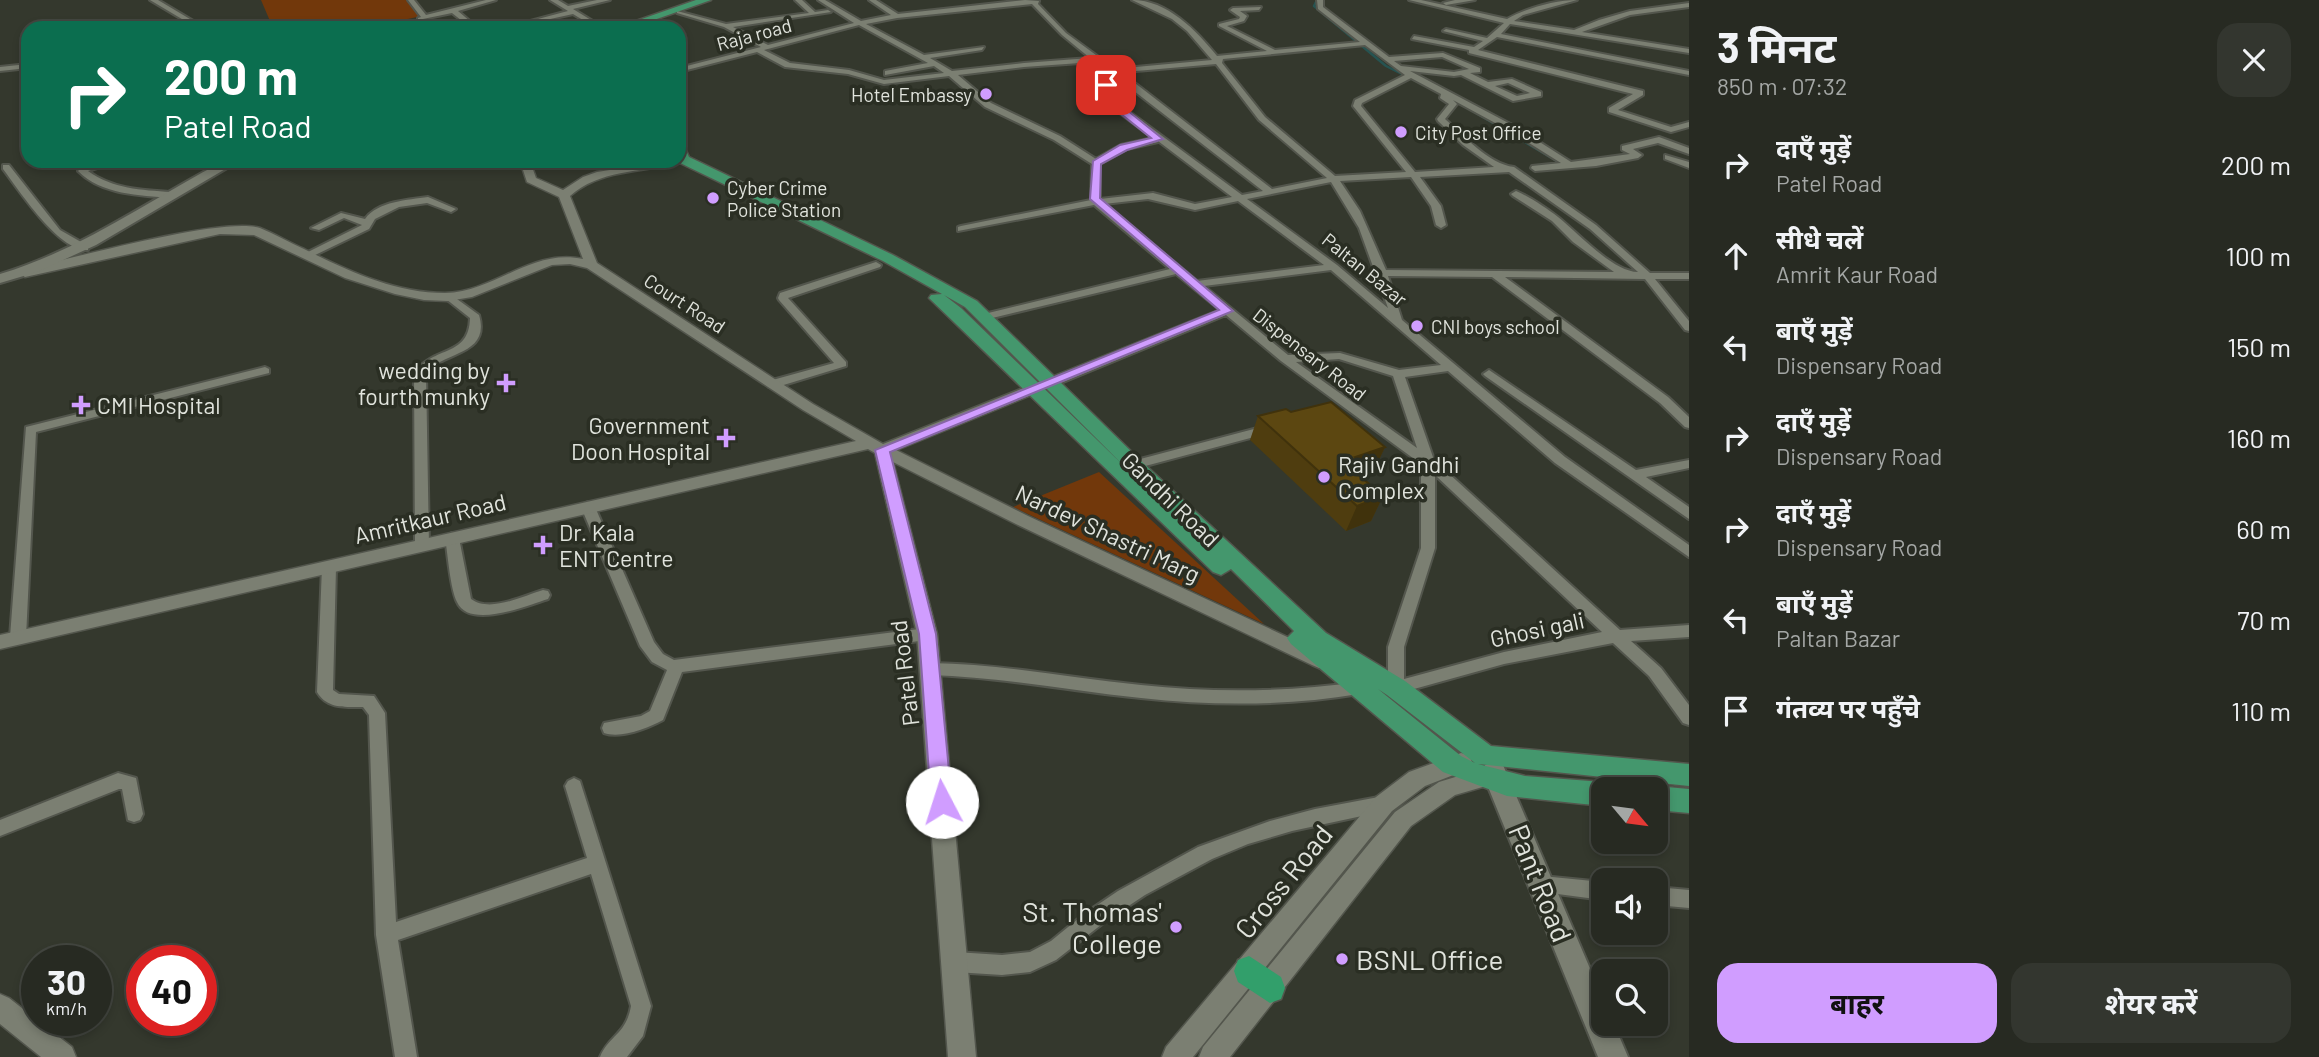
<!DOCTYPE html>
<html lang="hi">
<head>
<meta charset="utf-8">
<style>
	:root { --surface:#272a22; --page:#33362f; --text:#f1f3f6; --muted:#a4a7a5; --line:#434640; --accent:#d09dff }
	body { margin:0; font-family:Barlow,"Noto Sans Devanagari",sans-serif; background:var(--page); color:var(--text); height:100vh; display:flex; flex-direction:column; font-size:26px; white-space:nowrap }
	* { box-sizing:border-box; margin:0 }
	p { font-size:23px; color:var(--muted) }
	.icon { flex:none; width:38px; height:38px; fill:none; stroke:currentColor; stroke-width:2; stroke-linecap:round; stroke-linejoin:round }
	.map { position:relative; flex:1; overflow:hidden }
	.side { display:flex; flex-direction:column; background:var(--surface); width:630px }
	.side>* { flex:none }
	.hud { position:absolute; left:21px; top:21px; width:665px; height:147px; border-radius:21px; box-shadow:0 4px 10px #0003,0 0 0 2px var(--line); background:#0b6e4f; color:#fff; overflow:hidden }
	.needle { width:46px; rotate:119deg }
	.tools { position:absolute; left:1591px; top:777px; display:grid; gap:14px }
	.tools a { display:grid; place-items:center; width:77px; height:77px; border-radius:14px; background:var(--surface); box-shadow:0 4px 10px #0003,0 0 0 2px var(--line); font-size:35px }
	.speed { position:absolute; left:21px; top:945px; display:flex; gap:14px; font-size:35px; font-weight:700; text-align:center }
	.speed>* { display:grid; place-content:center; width:91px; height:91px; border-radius:50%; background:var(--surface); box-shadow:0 4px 10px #0003,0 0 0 2px var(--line); line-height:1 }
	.speed small { font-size:18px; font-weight:400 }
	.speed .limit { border:10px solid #d22; background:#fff; color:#111 }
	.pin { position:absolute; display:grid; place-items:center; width:60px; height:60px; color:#fff; margin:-30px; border-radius:14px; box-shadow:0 4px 10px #0006 }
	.me { position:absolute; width:77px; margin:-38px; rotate:355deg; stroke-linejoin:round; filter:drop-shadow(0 0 5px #0008) }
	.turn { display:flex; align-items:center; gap:24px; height:147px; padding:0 28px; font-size:32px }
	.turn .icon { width:91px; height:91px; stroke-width:2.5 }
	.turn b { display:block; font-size:49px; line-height:60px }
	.round { display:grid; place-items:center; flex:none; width:74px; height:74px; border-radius:21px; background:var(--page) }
	.headline { display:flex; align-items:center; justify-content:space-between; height:119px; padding:0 28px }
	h1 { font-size:42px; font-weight:700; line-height:52px }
	.action { display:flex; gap:14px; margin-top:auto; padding:14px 28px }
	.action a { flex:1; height:80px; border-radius:21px; background:var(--accent); color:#111; font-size:28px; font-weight:700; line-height:80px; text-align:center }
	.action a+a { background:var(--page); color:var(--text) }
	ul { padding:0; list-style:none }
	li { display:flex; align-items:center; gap:21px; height:91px; padding:0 28px }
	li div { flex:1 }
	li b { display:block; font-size:26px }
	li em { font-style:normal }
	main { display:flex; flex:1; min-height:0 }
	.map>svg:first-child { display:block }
	.green { fill:#72380b }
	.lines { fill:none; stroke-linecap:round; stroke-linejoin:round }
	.stream { stroke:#265351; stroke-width:2.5 }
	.minor-casing { stroke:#53564d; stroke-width:4 }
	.tertiary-casing { stroke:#53564d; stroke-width:3 }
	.secondary-casing { stroke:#53564d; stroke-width:4 }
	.primary-casing { stroke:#53564d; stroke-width:3 }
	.trunk-casing { stroke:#53564d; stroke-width:3 }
	.minor { fill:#7b7f72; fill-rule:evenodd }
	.tertiary { fill:#7b7f72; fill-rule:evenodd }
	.secondary { fill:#7b7f72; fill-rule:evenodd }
	.primary { fill:#44976d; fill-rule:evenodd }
	.trunk { fill:#329f6b; fill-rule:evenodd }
	.wall { fill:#4f3d0f }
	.shaded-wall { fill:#40320c }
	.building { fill:#5c4711; stroke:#40320c; stroke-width:2 }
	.route { fill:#d09dff; stroke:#8766a6; stroke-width:2 }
	.poi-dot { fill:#d09dff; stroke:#2a2e23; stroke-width:2.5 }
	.labels { text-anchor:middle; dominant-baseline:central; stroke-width:7; stroke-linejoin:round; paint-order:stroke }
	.far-street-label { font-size:19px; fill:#e1e4dd; stroke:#2a2e23 }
	.far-poi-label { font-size:19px; fill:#e1e4dd; stroke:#2a2e23; text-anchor:start }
	.poi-label { font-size:23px; fill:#e1e4dd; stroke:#2a2e23; text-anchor:start }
	.street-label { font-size:23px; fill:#e1e4dd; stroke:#2a2e23 }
	.near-street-label { font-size:28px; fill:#e1e4dd; stroke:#2a2e23 }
	.near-poi-label { font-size:28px; fill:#e1e4dd; stroke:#2a2e23; text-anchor:end }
</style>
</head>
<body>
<main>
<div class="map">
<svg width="1689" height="1057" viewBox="0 0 1689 1057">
	<rect width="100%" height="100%" fill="#34382d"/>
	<path class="green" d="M261,0h146l15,16 -57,12h-92z
		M1099,472l165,152 -251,-117z"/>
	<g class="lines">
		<path class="stream" d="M1317,0l-3,6 72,60 54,27
			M1466,107l96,57"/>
		<g class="minor-casing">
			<path id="minor" d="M150,0h8l47,28h-8z
				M408,0h6l12,15 60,-15h10l-38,11 20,17h-7l-19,-15 -34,7v-2l3,-1z
				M550,0h8l10,6 29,-6h13l-37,9 31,19h-8l-23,-14 -50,11v-2l45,-12z
				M795,0h7l13,12 13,-2 3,2 -98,15 35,18 86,-22 -36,-23h7l36,21 30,-6 -22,-15h7l22,14 127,-14 14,1 -1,3 28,29 34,25 18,41 9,11 115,85 21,-4 -138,-107 -7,-11 -8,-2 4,-2 98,-9 -25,-29 -15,-12 -40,-19c35,0 64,30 85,56l50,-5 -48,-25v-2l20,-5 1,-2 -10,-7 3,-2 28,-1 -2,3 -19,1 7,5 -3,5 -17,5 48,24 85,-8 -42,-33 -1,-9h6v7l66,50 54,-4 37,15v4l-10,1 18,9 24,-3 29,13v4l-28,5 -52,-26 -7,1 -44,-5 106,56 55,35 59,-8 -8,-4v-4l37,-9 30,11v6l-31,-11 -25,6 9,6 -4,3 -42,8 -61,5 -4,-3 1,-2 29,-3 -51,-32 -57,-31 4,4 -12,15c19,17 44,45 69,48l82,58 54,48h39v6h-34l34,42v10l-4,-1 -40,-51 -140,-2 163,120 21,20v11l-4,-1 -25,-24 -168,-126 -104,-1 14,44 163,137 124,88v12l-134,-94 -107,-92 -43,6 29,83 186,170 69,-5v12l-58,4 30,27 28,37v20l-6,-2 -34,-47 -36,-33 -109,21 -108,30 -6,-1 -2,-5v-41l33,-99v-84l-140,-103 -55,-46 -170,70h-8v-6l172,-69 -44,-36 -192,46 -4,-1v-4l190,-46 -76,-64 -136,26v-4l3,-1 130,-26 1,-36 -38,-24 -69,-33 -36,-31 -65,8 -36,-10 -63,-7 -28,-15 -78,20v-4l82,-21 -37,-20 -47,-14v-2l49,13 83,-11zM1032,4l30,31 28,23 -66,5 -72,8 -22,-13 52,-8 2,-3 -60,8 -58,-31 31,-6zM859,25l69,38 -43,8v4l49,-9 10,7 -60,7 -35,-10 -59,-7 -26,-13zM1365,45l40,30 -50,25 -2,6 53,66 -71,4 -70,-59 -43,-54 1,-4zM1442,57l27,12 -15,3 -53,-6 -7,-5zM1094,62l17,40 10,12 32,24 -32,7 -25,14 -36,-23 -69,-33 -33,-28 66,-8zM1216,64l43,56 68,58 -55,11 -141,-109 -6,-8zM1411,78l30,16 -1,4 9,6 -12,15 1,2 25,24 31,22 -79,5 -54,-66 1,-3zM1508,83l22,10 -13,3 -22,-10zM1158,142v-1l74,56 -37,7 -42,-11 -53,6v-35l27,-15zM1509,172l81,57 48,43c-25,0 -60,-39 -80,-55 -12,-9 -28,-20 -42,-26l-5,3 2,2 39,25 21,21 41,30 -228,-2 -26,-59 -20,-30 71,-4 20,29 5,19 5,3 5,-3 -5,-19 -21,-29zM1331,182l28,46 29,80 -51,-43 -90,-66zM1148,199l47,11 43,-9 86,64 -127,16 -93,-77zM1331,270l110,95 -42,5 -59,-17 -52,2 -84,-69zM1339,359l54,17 24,72 -121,-86zM1435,475l167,157 -98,20 -100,27v-32l31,-99z
				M1409,0h12l86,19c20,-11 48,-19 70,-19l-54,15 -9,6 60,9 25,-10 31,-9 59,-8v4l-59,8 -48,17 107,17v4l-179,-29 -9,10 188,37v4l-192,-38 -19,13 165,41v4l-25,15 53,17 18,-5v5l-18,5 -62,-20v-4l24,-14 -164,-41v-3l-57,-11 2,-3 60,11 9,-6 -40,-10 3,-2 41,9 17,-15z
				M1455,0h20l-29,5 -3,-2z
				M398,21h4l7,7h-7z
				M28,64v4l-28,3v-4z
				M1665,155l24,7v6l-24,-9z
				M100,161h18l-30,10c25,18 53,19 83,21l5,3 -5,3c-32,-3 -69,-3 -93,-27l7,-7z
				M204,161h21l7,3 -4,3z
				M3,165h6l51,65 28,16v4c-29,2 -69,-60 -85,-81z
				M428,197l28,12 -5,3 -24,-9 -28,4 -24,12 -6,10 -58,28 -9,-2 60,-30 -18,-7 -25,12 -8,-2 30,-15 24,6c13,-18 43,-19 63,-22z
				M876,262l5,3 -1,2 -92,31 58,64v4l-69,21h-8v-6l65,-18 -55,-63 -1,-2 2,-5z
				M450,294l29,21c12,41 -36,36 -53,58l3,172 -7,5 -7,-5 -1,-172c20,-28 55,-15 56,-55l-24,-19v-4z
				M265,367l4,2v4l-233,59 -10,205 -2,4h-12l-2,-4 16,-210z
				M1489,370l147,100 53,-10v8l-43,9 43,30v12l-204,-143 -2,-2z
				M1269,425l6,4 -2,3 -139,37 -7,-4 2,-3z
				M588,502l7,5 59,135 9,12 11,6 253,-32 5,2 3,4 -3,4 -5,2 -245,32 -19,48c-15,8 -42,19 -59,13l-2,-5 2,-5 37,-7 9,-5 17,-41 -15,-8 -12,-16 -59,-139z
				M452,533l7,5 12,61c19,14 52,-3 72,-9l5,1 2,4 -2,4c-19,6 -79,31 -91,3 -7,-14 -9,-47 -12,-64z
				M329,562l7,5 -3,123 6,4 35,2 11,17 11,209 191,-64 -22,-72 3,-5 6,-3 6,3 71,225 -8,30 -16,21h-27c9,-22 26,-22 31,-51l-40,-132 -193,66 19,117h-22l-19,-122 -7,-220 -6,-8c-18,0 -36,2 -46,-15l5,-125z
				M930,663c71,1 141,15 211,22 73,8 146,7 218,-3l6,1 2,5 -2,5 -6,1c-72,12 -145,12 -218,4 -70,-7 -140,-21 -211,-23l-6,-2 -2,-4 2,-4z
				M118,773l18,5 7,36 -3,6 -6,2 -6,-2 -6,-31h-3l-119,47v-16z
				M1384,796l6,2 3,6 -3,6 -98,21 -44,13 -36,15 -67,36 -39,26 -50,39 -26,12 -28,3 -47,-3 -7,-3 -3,-7 3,-7 7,-3 47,3 28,-3 21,-11 33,-27 34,-23 80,-44 72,-26 45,-12z
				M1542,876l61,6v18l-68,-9 -3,-6 3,-6z
				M1656,887l33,3v18l-33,-3z"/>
		</g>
		<g class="tertiary-casing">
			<path id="tertiary" d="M680,159v4l-4,1c-36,8 -77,6 -106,32l27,67 216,141 70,40 158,-63h10v6l-155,63 132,66 298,139 3,5 -3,5 -7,3 -7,-3 -296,-141 -123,-62 44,172 39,423h-28l-31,-423 -42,-181 -7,-4 -868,200v-14l856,-194 -53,-31 -216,-142 -17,-4 -18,1 -80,32 -24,4 -24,-1 -29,-6 -50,-16 -91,-43 -34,-1 -195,43 -6,-4 6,-4c45,-10 199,-53 235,-41 15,6 30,15 44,21 44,22 91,44 141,44 50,-1 86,-45 138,-34l-24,-62 -32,-15 -7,-21h10l6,17 27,12 20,-13 14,-5z
				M1461,753l8,2 3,7 -3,7 -44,17 -33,25 -199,246h-31l4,-10 210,-250 33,-25z
				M1478,770l8,2 3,7 -3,7 -31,9 -44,31 -181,231h-31l4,-10 192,-235 44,-30z
				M0,994l9,4 63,49 4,10h-35l-41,-33z"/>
		</g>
		<g class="secondary-casing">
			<path id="secondary" d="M224,161h15l-143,84 -59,27 -37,11v-9c81,-24 149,-74 224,-113z
				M1494,762l9,3 3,7 97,227v25h11l14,33h-30l-116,-285 3,-7z"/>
		</g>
		<g class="primary-casing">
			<path id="primary" d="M696,0h15l-80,28h-15z
				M679,145l5,1 5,11 204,98 84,46 164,160 185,172 79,48 86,65 198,18v22l-211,-22 47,12 78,6 11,7h-11v17l-96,-10 -64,-24 -152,-128 -4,-6 7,-7 -63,-62 -10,6 -8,-3 -284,-274 2,-3 11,-1 -59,-33 -205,-99zM944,295l21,12 161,161 -165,-160zM1378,689l9,6 88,68 -14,-7z
				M1656,786l33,3v24l-33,-3v-21h-8z"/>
		</g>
		<g class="trunk-casing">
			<path id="trunk" d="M1249,956l32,21 4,11 -4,11 -11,4 -32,-21 -4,-11 4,-11z"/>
		</g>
		<use href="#minor" class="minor"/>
		<use href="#tertiary" class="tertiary"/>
		<use href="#secondary" class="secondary"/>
		<use href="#primary" class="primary"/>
		<use href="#trunk" class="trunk"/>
	</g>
	<path class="wall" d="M1291,412l94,35 -12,25 -12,4v1l22,19 -12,25 -25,10 -96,-91 8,-24z"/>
	<path class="shaded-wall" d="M1385,447l-12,25 -12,4 -6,15v-34z
		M1383,496l-12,25 -25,10 11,-25z"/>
	<path class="building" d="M1331,402l54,45 -30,10 11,9 -12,5 29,25 -26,10 -99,-90 28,-7 5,3z"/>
	<path class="route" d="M1103,83h6l18,27 36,29 -36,11 -26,14 -1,34 133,113 -343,141 46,182 16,168 -3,7 -7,2 -8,-2 -3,-7 -12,-168 -44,-184 344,-140 -129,-111 3,-38 27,-16 31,-7 -30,-24z"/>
	<g class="poi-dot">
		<circle cx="986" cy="94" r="7"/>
		<circle cx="1401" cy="132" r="7"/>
		<circle cx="713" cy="198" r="7"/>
		<circle cx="1417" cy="326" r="7"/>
		<path d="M502.5 372.5h7v7h7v7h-7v7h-7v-7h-7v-7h7z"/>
		<path d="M77.5 394.5h7v7h7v7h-7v7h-7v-7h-7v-7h7z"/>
		<path d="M722.5 427.5h7v7h7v7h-7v7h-7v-7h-7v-7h7z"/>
		<circle cx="1324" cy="477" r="7"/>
		<path d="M539.5 534.5h7v7h7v7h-7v7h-7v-7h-7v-7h7z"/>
		<circle cx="1176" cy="927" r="7"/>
		<circle cx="1342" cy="959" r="7"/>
	</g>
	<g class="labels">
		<g class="far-street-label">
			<text transform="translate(754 34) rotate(-15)">Raja road</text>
			<text transform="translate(1365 269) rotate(39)">Paltan Bazar</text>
			<text transform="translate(685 303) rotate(33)">Court Road</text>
			<text transform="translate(1310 354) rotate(38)">Dispensary Road</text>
		</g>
		<g class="far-poi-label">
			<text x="972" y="94" text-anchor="end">Hotel Embassy</text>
			<text x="1415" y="132">City Post Office</text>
			<text x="727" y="187">Cyber Crime<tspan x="727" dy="22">Police Station</tspan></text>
			<text x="1431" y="326">CNI boys school</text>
		</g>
		<g class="poi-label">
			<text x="490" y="370" text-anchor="end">wedding by<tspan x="490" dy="26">fourth munky</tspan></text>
			<text x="97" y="405">CMI Hospital</text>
			<text x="710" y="425" text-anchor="end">Government<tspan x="710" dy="26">Doon Hospital</tspan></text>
			<text x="1338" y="464">Rajiv Gandhi<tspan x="1338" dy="26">Complex</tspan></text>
			<text x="559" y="532">Dr. Kala<tspan x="559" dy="26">ENT Centre</tspan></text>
		</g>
		<g class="street-label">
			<text transform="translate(1171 499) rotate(44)">Gandhi Road</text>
			<text transform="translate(430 518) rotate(-13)">Amritkaur Road</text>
			<text transform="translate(1108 533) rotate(25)">Nardev Shastri Marg</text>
			<text transform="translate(1537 629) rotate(-12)">Ghosi gali</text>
			<text transform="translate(904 673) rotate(-97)">Patel Road</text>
		</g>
		<g class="near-street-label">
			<text transform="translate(1283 881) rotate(-51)">Cross Road</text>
			<text transform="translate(1541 883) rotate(68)">Pant Road</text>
		</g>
		<g class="near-poi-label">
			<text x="1162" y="911">St. Thomas'<tspan x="1162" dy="32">College</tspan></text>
			<text x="1356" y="959" text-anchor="start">BSNL Office</text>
		</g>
	</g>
</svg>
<div class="tools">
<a><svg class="needle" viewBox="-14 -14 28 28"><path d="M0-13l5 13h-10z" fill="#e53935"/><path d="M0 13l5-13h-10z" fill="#a4a7a5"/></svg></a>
<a><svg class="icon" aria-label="sound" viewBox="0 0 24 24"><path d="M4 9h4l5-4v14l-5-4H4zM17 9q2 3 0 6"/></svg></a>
<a><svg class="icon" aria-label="search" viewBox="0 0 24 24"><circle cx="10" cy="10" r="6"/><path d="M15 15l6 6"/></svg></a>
</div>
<div class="speed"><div>30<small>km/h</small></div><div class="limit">40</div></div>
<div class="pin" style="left:1106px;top:85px;background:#d93025"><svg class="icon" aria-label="arrive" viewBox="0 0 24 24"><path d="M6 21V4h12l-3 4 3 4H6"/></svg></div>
<svg class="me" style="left:942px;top:802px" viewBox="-20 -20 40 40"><circle r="19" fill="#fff"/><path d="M0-13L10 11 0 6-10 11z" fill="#d09dff"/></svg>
<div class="hud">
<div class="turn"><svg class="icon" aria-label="right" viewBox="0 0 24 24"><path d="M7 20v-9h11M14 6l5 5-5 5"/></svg><div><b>200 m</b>Patel Road</div></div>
</div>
</div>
<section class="side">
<div class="headline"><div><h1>3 मिनट</h1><p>850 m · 07:32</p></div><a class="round"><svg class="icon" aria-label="close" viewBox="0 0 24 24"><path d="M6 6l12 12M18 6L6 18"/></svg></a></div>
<ul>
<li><svg class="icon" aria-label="right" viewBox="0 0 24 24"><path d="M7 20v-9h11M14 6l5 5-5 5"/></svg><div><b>दाएँ मुड़ें</b><p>Patel Road</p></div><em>200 m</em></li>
<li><svg class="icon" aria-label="ahead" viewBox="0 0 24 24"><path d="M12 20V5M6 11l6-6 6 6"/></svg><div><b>सीधे चलें</b><p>Amrit Kaur Road</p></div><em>100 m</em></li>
<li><svg class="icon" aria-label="left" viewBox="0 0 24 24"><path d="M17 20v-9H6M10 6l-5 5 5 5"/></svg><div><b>बाएँ मुड़ें</b><p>Dispensary Road</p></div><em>150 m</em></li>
<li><svg class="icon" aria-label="right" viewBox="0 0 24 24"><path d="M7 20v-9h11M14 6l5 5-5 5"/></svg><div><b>दाएँ मुड़ें</b><p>Dispensary Road</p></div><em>160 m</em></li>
<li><svg class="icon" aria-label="right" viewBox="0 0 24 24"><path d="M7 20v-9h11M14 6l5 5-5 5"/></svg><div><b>दाएँ मुड़ें</b><p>Dispensary Road</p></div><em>60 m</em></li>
<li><svg class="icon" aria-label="left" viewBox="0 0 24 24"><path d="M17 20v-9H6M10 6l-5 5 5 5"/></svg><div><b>बाएँ मुड़ें</b><p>Paltan Bazar</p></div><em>70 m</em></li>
<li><svg class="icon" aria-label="arrive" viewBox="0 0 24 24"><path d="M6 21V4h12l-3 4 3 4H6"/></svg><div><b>गंतव्य पर पहुँचे</b></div><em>110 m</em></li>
</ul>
<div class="action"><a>बाहर</a><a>शेयर करें</a></div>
</section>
</main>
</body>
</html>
